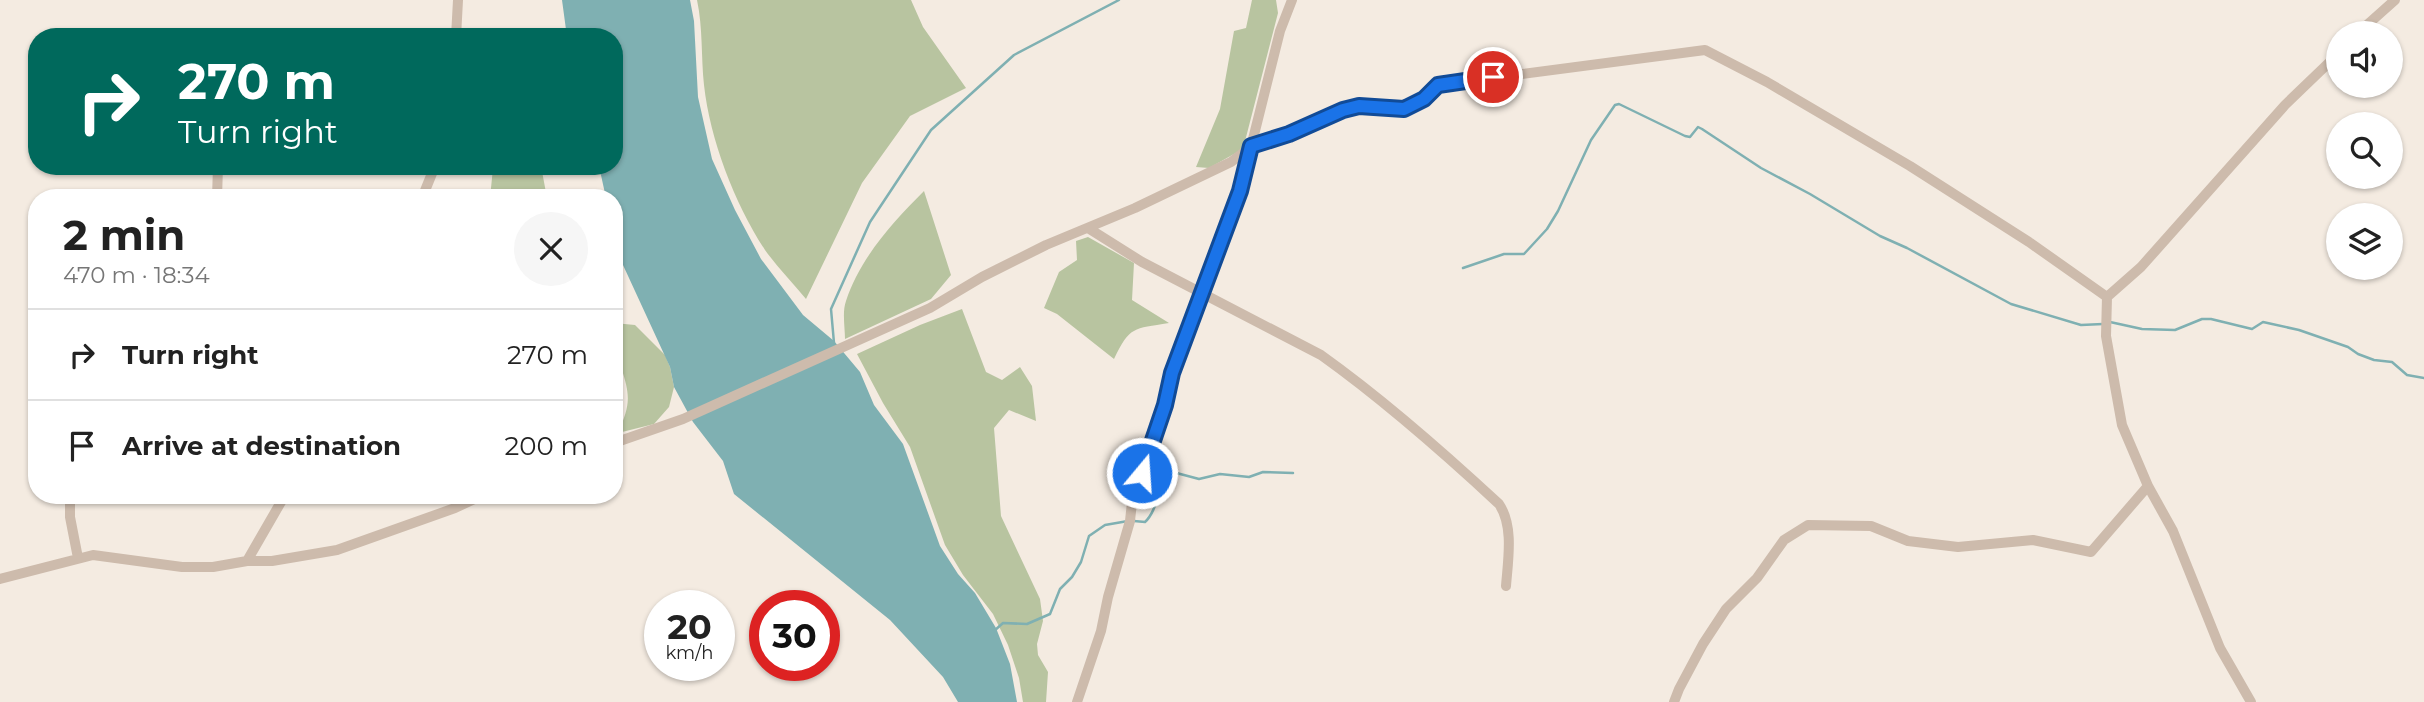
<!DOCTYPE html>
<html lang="en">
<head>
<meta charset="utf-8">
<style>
	:root { --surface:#fff; --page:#f6f6f6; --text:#222; --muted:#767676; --line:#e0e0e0 }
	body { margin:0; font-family:Montserrat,sans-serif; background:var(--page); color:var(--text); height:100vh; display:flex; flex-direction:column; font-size:26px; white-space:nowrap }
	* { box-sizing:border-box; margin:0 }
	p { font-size:23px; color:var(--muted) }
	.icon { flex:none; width:38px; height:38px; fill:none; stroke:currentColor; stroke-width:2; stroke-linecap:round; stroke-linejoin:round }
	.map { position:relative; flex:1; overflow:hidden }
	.side { position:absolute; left:28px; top:189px; width:595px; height:315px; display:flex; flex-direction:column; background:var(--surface); border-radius:28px; box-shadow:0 2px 5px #0004 }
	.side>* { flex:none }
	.banner { position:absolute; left:28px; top:28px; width:595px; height:147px; border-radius:28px; box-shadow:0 2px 5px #0004; background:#00695c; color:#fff; overflow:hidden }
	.tools { position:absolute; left:2326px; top:21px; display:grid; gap:14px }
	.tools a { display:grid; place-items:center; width:77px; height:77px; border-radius:50%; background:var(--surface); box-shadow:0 2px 5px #0004; font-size:35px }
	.speed { position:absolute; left:644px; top:590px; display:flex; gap:14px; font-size:35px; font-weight:700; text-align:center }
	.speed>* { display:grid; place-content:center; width:91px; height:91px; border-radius:50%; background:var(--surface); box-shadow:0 2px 5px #0004; line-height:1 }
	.speed small { font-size:18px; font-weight:400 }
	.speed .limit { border:10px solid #d22; background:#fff; color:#111 }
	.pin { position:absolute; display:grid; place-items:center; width:60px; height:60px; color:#fff; margin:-30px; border:4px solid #fff; border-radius:50%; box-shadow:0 2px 7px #0007 }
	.me { position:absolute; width:77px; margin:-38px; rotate:18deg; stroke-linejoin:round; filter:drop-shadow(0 0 5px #0008) }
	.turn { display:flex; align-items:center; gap:24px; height:147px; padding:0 35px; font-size:32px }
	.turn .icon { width:91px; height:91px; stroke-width:2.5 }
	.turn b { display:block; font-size:49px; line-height:60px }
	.round { display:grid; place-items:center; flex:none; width:74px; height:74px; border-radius:37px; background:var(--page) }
	.head { display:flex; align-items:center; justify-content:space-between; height:119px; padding:0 35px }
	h1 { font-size:42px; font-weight:700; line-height:52px }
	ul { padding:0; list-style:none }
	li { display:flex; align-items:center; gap:21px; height:91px; padding:0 35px; border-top:2px solid var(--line) }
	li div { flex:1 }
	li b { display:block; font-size:26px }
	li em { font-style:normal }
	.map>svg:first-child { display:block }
	.green { fill:#b8c4a0 }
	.water { fill:#7fb0b2 }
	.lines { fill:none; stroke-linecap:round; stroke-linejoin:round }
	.stream { stroke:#7fb0b2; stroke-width:2.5 }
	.street { stroke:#cdbbac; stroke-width:10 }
	.route-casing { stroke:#114b97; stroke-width:18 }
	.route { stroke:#1a73e8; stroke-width:12 }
</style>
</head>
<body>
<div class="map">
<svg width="2424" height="702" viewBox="0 0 2424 702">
	<rect width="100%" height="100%" fill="#f4ebe1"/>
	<path class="green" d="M697,0h214l12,27 43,61 -56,28 -48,67 -56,116c-13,-16 -29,-32 -41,-49 -30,-46 -55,-110 -61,-165 -3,-28 -1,-57 -7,-85z
		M1252,0h24l2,13 -35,136 -34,19 -13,-1 24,-58 14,-78 12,-3z
		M541,166l6,32h-57l3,-30z
		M924,191l27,84 -20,24 -86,40c0,-12 -3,-27 1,-38 14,-43 47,-79 78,-110z
		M1088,237l46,26 -2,37 37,23c-36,6 -39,3 -55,36l-57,-45 -13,-6 15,-36 18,-12 -1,-19z
		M962,309l24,63 16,8 18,-13 12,19 4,35 -27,-11 -15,18 7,88 39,83 3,22 -6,23 1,11 10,17 -2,30h-23l-4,-24 -11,-33 -15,-31 -30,-39 -18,-30 -35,-98 -27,-44 -26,-49 63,-29z
		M614,323l21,2 30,30 5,12 4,20 -5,20 -15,17 -36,9c12,-28 13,-36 3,-66l-7,-4z"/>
	<path class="water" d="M562,0h128l4,21 4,76 14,62 23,51 26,49 42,56 31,26 26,31 14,33 29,39 37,102 18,28 17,19 21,35 14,36 7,38h-59l-15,-25 -53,-57 -156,-126 -11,-33 -30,-39 -19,-35 -4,-20 -47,-102 -9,-37v-30h-8l-7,-32h15v-129h-47z"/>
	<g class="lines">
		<path class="stream" d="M1463,268l41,-14h20l23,-25 11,-18 33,-71 24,-35 4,-1 66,32 5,1 8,-10 4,2 59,39 49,26 70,42 27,12 104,56 70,21 22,-1
			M2110,322l32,7 33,1 27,-11h9l41,10 11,-7 36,8 49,17 10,7 16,6 18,2 15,13 17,3
			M834,343l-3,-34 39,-87 61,-92 83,-75 105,-55
			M1134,521l11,1c13,-12 13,-36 24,-51l30,8 21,-5 29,3 14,-5 30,1
			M994,631l9,-8 24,1 23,-10 10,-25 12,-12 9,-15 8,-26 16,-11 23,-4"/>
		<path class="street" d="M2358,33l37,-33
			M456,37l2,-37
			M217,198l1,-32
			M422,198l13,-32
			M1088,228l54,34 179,93c63,45 122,97 178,149 15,22 9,56 7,82
			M614,443l69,-24 247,-111 52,-31 64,-32 89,-37 96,-46 20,-15 38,-13 55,-24 15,-4 45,3 20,-10 14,-14 267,-35 62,32 143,84 119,76 78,55
			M70,495v22l8,41
			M247,561l38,-66
			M0,579l93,-24 89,12h31l34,-6h25l65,-11 118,-42 28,-13
			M1077,702l24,-71 7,-34 22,-76 2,-19 33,-97 7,-32 68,-182 40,-160 12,-31
			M1674,702l5,-13 24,-45 23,-35 31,-31 27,-38 24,-15 63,1 37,15 50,6 75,-7 58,12 57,-66
			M2251,702l-31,-54 -47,-117 -25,-45 -26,-61 -16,-89 1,-39 34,-30 144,-162 53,-51"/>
	</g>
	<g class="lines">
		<g class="route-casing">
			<path id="route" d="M1142,473l23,-68 7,-32 68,-182 11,-45 38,-12 54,-24 16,-4 45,3 20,-10 14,-14 55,-8"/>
		</g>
		<use href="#route" class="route"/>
	</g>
</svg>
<div class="tools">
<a><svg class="icon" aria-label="sound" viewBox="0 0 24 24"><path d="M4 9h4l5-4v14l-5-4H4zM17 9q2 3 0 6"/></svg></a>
<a><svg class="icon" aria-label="search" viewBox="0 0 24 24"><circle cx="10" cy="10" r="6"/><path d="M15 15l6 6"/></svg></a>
<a><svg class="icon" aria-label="layers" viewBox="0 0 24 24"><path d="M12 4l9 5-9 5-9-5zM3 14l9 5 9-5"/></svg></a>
</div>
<div class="speed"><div>20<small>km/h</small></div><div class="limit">30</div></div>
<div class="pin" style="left:1493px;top:77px;background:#d93025"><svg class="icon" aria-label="arrive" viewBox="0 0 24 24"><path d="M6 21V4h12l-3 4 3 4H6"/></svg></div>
<svg class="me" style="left:1142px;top:473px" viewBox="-20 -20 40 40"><circle r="17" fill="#1a73e8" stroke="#fff" stroke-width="3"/><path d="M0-11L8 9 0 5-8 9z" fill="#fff"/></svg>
<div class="banner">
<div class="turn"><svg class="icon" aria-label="right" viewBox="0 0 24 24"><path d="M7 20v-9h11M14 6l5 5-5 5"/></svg><div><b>270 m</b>Turn right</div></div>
</div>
<section class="side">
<div class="head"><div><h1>2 min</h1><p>470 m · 18:34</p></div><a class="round"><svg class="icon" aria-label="close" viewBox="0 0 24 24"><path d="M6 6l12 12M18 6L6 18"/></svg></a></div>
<ul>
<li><svg class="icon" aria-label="right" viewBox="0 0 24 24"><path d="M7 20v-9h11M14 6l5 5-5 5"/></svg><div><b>Turn right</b></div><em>270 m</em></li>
<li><svg class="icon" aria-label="arrive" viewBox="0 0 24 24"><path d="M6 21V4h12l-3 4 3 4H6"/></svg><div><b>Arrive at destination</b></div><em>200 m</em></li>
</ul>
</section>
</div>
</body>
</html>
